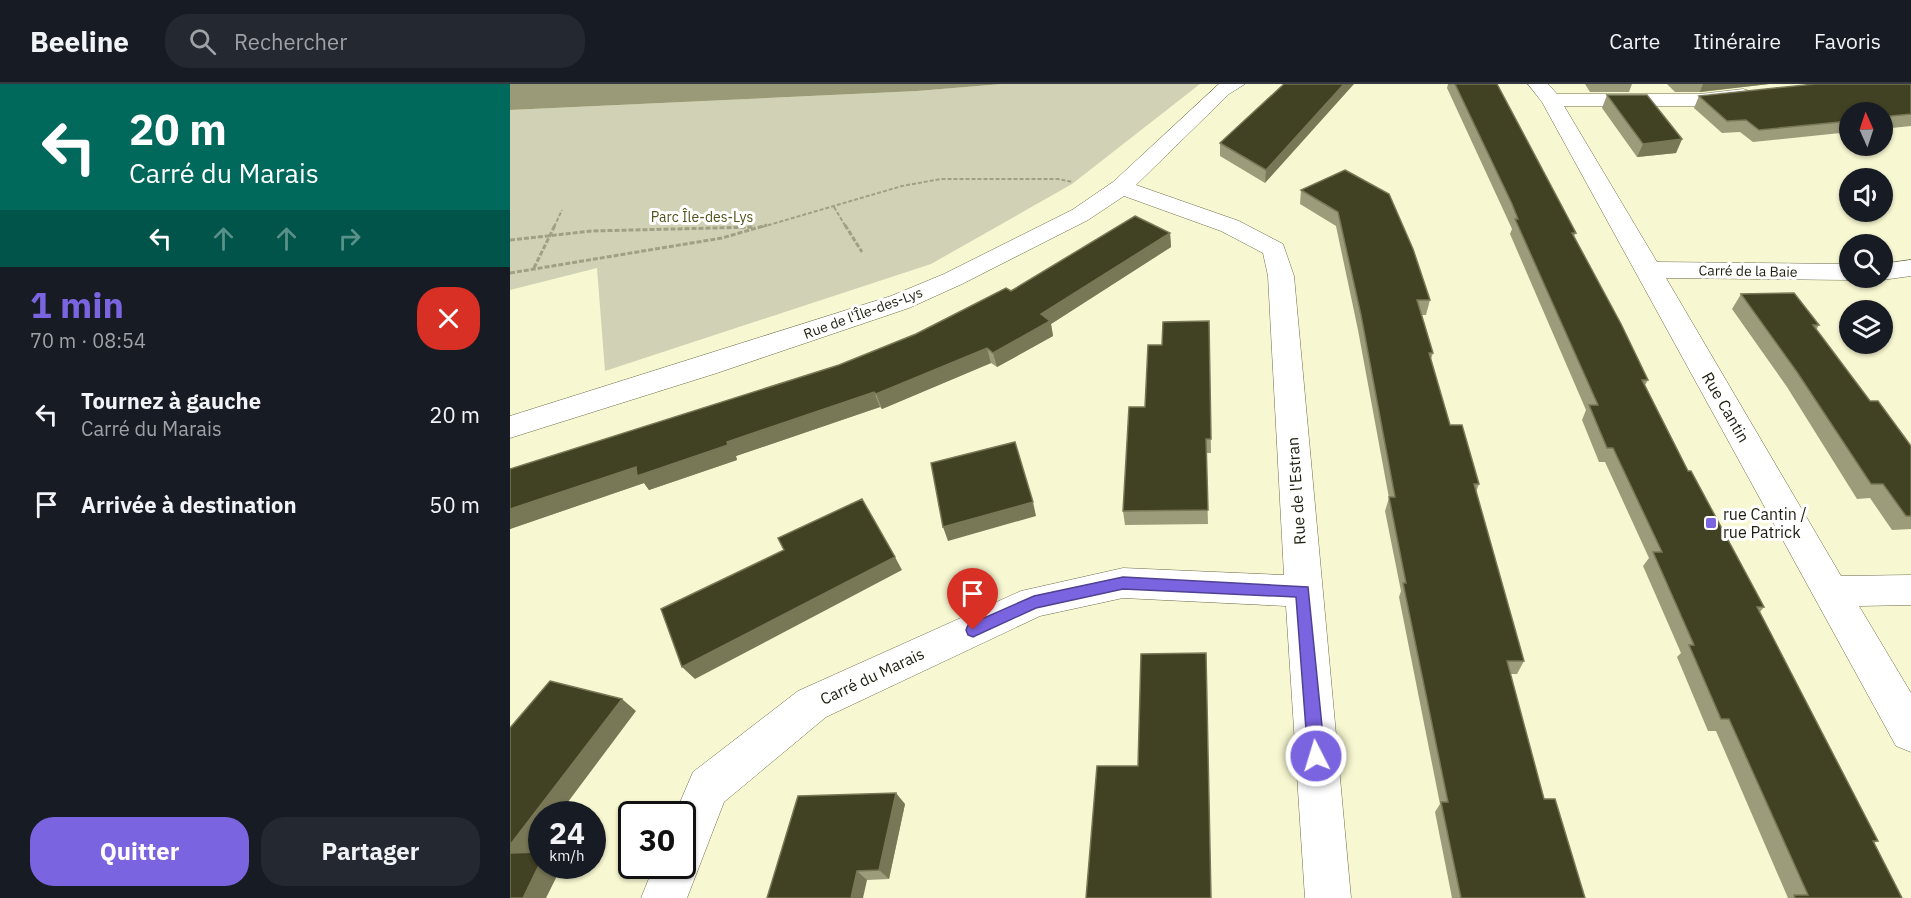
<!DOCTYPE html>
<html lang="fr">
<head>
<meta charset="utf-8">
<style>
	:root { --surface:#171b24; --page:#242831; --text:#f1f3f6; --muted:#9ea1a6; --line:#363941; --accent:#7b64e0 }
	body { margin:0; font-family:"IBM Plex Sans",sans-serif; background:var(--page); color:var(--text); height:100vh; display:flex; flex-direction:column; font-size:22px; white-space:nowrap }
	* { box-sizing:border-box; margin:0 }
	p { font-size:20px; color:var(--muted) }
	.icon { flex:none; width:33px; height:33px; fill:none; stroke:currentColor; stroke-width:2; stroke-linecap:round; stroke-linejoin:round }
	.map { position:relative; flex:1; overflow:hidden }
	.drawer { display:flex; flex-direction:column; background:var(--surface); width:510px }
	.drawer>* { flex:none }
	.banner { background:#00695c; color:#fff; overflow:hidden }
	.needle { width:39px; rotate:357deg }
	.fabs { position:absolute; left:1329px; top:18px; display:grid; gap:12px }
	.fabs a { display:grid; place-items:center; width:54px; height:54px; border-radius:50%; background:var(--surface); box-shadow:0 2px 4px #0004; font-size:30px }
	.speed { position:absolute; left:18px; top:717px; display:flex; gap:12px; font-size:30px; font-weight:700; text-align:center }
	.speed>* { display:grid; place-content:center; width:78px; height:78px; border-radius:50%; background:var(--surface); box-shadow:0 2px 4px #0004; line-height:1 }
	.speed small { font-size:15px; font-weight:400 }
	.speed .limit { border:3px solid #111; border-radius:9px; background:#fff; color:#111 }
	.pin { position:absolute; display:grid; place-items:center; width:51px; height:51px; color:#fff; margin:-62px -26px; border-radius:50% 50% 50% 0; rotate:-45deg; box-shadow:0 0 6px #0007 }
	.pin .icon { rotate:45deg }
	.me { position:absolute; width:66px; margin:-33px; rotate:355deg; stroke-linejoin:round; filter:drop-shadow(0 0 4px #0008) }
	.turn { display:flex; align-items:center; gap:21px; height:126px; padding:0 30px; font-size:27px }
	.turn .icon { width:78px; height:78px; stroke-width:2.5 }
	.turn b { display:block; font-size:42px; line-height:51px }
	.lanes { display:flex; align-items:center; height:57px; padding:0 30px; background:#0003; justify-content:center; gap:30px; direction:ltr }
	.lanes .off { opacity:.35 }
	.round { display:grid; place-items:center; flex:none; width:63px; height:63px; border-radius:24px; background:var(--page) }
	.headline { display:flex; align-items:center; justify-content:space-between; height:102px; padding:0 30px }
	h1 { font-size:36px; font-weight:800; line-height:45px; color:var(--accent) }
	.primary-button { display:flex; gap:12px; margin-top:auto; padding:12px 30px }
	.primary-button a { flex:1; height:69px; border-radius:24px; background:var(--accent); color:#fff; font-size:24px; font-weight:800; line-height:69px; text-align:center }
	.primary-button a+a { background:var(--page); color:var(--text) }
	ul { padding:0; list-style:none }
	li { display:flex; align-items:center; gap:18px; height:90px; padding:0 30px }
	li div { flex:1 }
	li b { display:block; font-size:22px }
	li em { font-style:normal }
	header { display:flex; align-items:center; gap:36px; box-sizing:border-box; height:84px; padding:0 30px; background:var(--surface); border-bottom:2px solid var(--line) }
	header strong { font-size:28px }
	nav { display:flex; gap:33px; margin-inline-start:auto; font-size:21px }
	.search { width:420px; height:54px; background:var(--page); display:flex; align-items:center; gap:15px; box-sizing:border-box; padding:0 21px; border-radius:24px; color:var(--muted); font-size:22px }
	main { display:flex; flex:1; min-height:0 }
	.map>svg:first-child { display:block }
	.green { fill:#d1d1b5 }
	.water { fill:#9a9a79 }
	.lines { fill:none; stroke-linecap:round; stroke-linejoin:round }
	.minor-casing { stroke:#6d6d4b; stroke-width:1 }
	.path-far1 { stroke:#a0a084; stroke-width:2; stroke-dasharray:4 2; stroke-linecap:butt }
	.path { stroke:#a0a084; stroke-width:3; stroke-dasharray:5 2; stroke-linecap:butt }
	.minor { fill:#fff; fill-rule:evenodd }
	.wall { fill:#9c9c7a }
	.shaded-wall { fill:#787857 }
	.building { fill:#414123; stroke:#787857; stroke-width:1.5 }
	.route { fill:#7b64e0; stroke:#504192; stroke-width:1.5 }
	.poi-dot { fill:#7b64e0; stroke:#fff; stroke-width:2 }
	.labels { text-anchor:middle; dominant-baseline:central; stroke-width:6; stroke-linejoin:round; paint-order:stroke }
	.far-park-label { font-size:14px; fill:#53521a; stroke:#fff }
	.far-street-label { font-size:14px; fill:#1e1e10; stroke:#fff }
	.street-label { font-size:16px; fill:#1e1e10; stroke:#fff }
	.poi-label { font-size:16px; fill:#1e1e10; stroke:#fff; text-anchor:start }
</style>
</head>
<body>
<header>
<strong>Beeline</strong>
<div class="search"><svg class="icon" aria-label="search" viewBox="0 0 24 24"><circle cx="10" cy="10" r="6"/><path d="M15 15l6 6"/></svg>Rechercher</div>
<nav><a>Carte</a><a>Itinéraire</a><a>Favoris</a></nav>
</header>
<main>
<section class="drawer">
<div class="banner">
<div class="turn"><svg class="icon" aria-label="left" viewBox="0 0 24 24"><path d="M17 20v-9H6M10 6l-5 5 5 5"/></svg><div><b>20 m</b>Carré du Marais</div></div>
<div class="lanes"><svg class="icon" aria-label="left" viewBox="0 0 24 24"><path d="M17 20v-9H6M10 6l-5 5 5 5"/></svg><svg class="icon off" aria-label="ahead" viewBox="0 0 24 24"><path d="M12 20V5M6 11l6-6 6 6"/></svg><svg class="icon off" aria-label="ahead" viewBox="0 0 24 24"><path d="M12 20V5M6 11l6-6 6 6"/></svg><svg class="icon off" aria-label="right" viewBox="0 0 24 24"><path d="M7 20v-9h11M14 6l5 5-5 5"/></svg></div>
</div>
<div class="headline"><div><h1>1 min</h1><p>70 m · 08:54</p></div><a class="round" style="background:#d93025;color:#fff"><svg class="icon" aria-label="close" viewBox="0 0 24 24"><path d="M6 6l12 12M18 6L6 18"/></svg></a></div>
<ul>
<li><svg class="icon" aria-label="left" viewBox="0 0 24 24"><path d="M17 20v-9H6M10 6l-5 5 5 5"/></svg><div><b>Tournez à gauche</b><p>Carré du Marais</p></div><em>20 m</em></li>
<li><svg class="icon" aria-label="arrive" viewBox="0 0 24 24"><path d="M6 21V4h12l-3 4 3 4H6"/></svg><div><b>Arrivée à destination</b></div><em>50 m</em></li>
</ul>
<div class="primary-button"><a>Quitter</a><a>Partager</a></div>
</section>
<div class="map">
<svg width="1401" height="814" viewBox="0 0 1401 814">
	<rect width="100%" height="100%" fill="#f7f7d1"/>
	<path class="green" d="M492,0h198l-128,100 -141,80 -326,107 -8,-103 -87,22v-180l407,-19z"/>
	<path class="water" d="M0,0h492l-85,7 -407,19z"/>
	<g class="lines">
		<g class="minor-casing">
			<path id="minor" d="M709,0h26l-16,10 -93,91 103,36 44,23 11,32 57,622h-46l-19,-292 -163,-8 -83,18 -214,101 -102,85 -37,96h-46l13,-32h28v-52h-7l18,-42 105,-81 223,-100 102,-23 161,7 -16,-299 -5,-23 -42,-22 -97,-35 -36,24 -126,64 -53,24 -192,65 -207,65v-22l381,-120 53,-22 128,-64 41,-28z
				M1018,0h20l9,10h143l43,-5 7,2 3,4 -3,4 -50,7h-136l93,156 193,2v14h9l-9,2 -184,-2 175,298 70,-1v30l-52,1 52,87v59l-15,-6 -354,-644z
				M1401,176v16l-29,4 -9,-2h9v-14z"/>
		</g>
		<path class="path-far1" d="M324,123l12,20
			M44,143l8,-17
			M252,143l140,-41 39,-7h117l15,3"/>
		<path class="path" d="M335,141l17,27
			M0,156l82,-9 163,-4
			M24,184l21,-43
			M0,189l212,-35 45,-13"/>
		<use href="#minor" class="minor"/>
	</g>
	<path class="wall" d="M774,0l-19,99 -45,-27v-13z
		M938,0h49l79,149 -2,3 74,144 -3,5 43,86 76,136 -4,5 118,229 -4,2 28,55h-114l-72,-167h-8l-31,-74 4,-4 -38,-87 6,-8 -44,-96h-6l-17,-42 4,-10 -76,-176 2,-5 -5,-11 -60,-130z
		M1075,0h47l-3,8h-39z
		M1157,0h102l-69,8h-25z
		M1401,0v42l-29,3v-17h-32v20l-97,10 -13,-10 -18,1 -28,-25 5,-12z
		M1097,11l75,44 -6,14 -39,4 -35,-49z
		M835,86l85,130 -4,15h-4l11,38 -2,6 19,66 29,59 -3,8 48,169 -7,13h-7l34,125 41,99h-133l-17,-86 5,-8 -41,-207 2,-6 -16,-80 4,-13 -31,-168 -22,-104 -36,-22 1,-14z
		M660,149l1,14 -120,77 2,12 -56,31 -6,-4 -109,46 -2,-2 -144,49 1,4 -88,30 -5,-7 -134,46v-60l329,-104 77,-31 95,-43z
		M1231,210l78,31 -3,5 54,71 41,45v83l-19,1 -22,-32 -13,1 -70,-112 -55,-78z
		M699,237l2,132h-5l2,71 -83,1 -2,-14 22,-104z
		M395,720l-16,75 -22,1 -100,18z"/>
	<path class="shaded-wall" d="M834,0h10l-89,99 1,-13z
		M1193,0h66l-69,8z
		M1172,55l-6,14 -39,4 6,-13z
		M660,149l1,14 -120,77 2,12 -56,31 -4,-14 48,-39z
		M477,264l4,15 -109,46 -6,-15z
		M364,308l6,15 -144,49 1,4 -88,30 -5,-7 -134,46v-20l126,-42 91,-25z
		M523,418l3,14 -88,25 -5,-14z
		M385,473l7,13 -207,109 -13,-12z
		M112,615l14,12 -77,103h-17v24l-18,24 -14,-7v-10z
		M386,709l9,11 -16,75 -10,-9z
		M32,775v7h20l-16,32h-23z
		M347,787l10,9 -4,18h-12z"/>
	<path class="building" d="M774,0h60l-78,86 -46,-27z
		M945,0h42l79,149h-4l49,91 27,56h-6l46,91h3l73,136h-7l121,234h-5l29,57h-107l-1,-3h14l-79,-176h-8l-32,-74h5l-41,-93h9l-49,-104h-6l-18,-43h9l-83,-186h3l-6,-15z
		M1305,0h96v30l-29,3v-5h-32v9l-91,9 -13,-10 -19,1 -28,-25z
		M1097,11h40l35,44 -39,5z
		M835,86l44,24 24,55 17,51h-13l16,53h-4l21,72h12l17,59h-5l50,177h-17l37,138h11l30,99h-124l-20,-96h7l-45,-219h3l-17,-86h6l-34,-182 -23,-103 -37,-22z
		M625,132l35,17 -129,81 9,7 -57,32 -6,-5 -111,46 -2,-2 -147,50 1,3 -91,31 -1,-9 -126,42v-40l329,-104 77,-31 90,-46 5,3z
		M1284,209l25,32h-6l57,76h8l33,45v70h-5l-23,-32h-12l-74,-112 -56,-78z
		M699,237l2,118h-5l2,71 -85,1 6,-104h16l3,-62h14l1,-23z
		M505,358l18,60 -90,25 -12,-64z
		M352,415l33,58 -213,110 -21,-58 123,-59 -6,-12z
		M696,569l5,245h-125l11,-132h41l3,-112z
		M40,597l72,18 -112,146v-117z
		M386,709l-17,77 -22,1 -6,27h-84l31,-102z
		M32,768v7l-19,39h-13v-45z"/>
	<path class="route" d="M613,493l185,10 17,169 -3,6 -6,3 -6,-3 -2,-6 -12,-159 -173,-8 -87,19 -63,29 -5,-2 -2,-5 2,-5 66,-29z"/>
	<rect class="poi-dot" x="1195" y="433" width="12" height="12" rx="3"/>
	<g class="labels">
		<g class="far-park-label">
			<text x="192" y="133">Parc Île-des-Lys</text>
		</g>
		<g class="far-street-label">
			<text transform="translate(1238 187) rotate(1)">Carré de la Baie</text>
			<text transform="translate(353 229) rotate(-20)">Rue de l'Île-des-Lys</text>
		</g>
		<g class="street-label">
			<text transform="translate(1216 323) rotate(60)">Rue Cantin</text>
			<text transform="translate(786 407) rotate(-94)">Rue de l'Estran</text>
			<text transform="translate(362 592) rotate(-25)">Carré du Marais</text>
		</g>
		<g class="poi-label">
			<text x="1213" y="430">rue Cantin /<tspan x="1213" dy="18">rue Patrick</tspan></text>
		</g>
	</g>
</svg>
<div class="fabs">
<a><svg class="needle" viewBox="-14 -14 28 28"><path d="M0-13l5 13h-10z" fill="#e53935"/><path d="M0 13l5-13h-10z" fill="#9ea1a6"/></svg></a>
<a><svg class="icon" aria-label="sound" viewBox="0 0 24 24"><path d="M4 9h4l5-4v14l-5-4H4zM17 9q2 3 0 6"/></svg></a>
<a><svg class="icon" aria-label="search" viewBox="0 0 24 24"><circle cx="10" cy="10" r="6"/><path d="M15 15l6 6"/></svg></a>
<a><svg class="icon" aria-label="layers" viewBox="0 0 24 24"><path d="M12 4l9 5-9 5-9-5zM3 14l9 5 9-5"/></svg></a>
</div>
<div class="speed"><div>24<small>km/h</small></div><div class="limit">30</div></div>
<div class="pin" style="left:463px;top:546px;background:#d93025"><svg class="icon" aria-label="arrive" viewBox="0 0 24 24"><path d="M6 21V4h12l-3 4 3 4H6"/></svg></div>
<svg class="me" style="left:806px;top:672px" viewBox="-20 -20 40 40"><circle r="17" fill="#7b64e0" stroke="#fff" stroke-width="3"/><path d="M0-11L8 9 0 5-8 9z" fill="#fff"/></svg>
</div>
</main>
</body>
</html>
